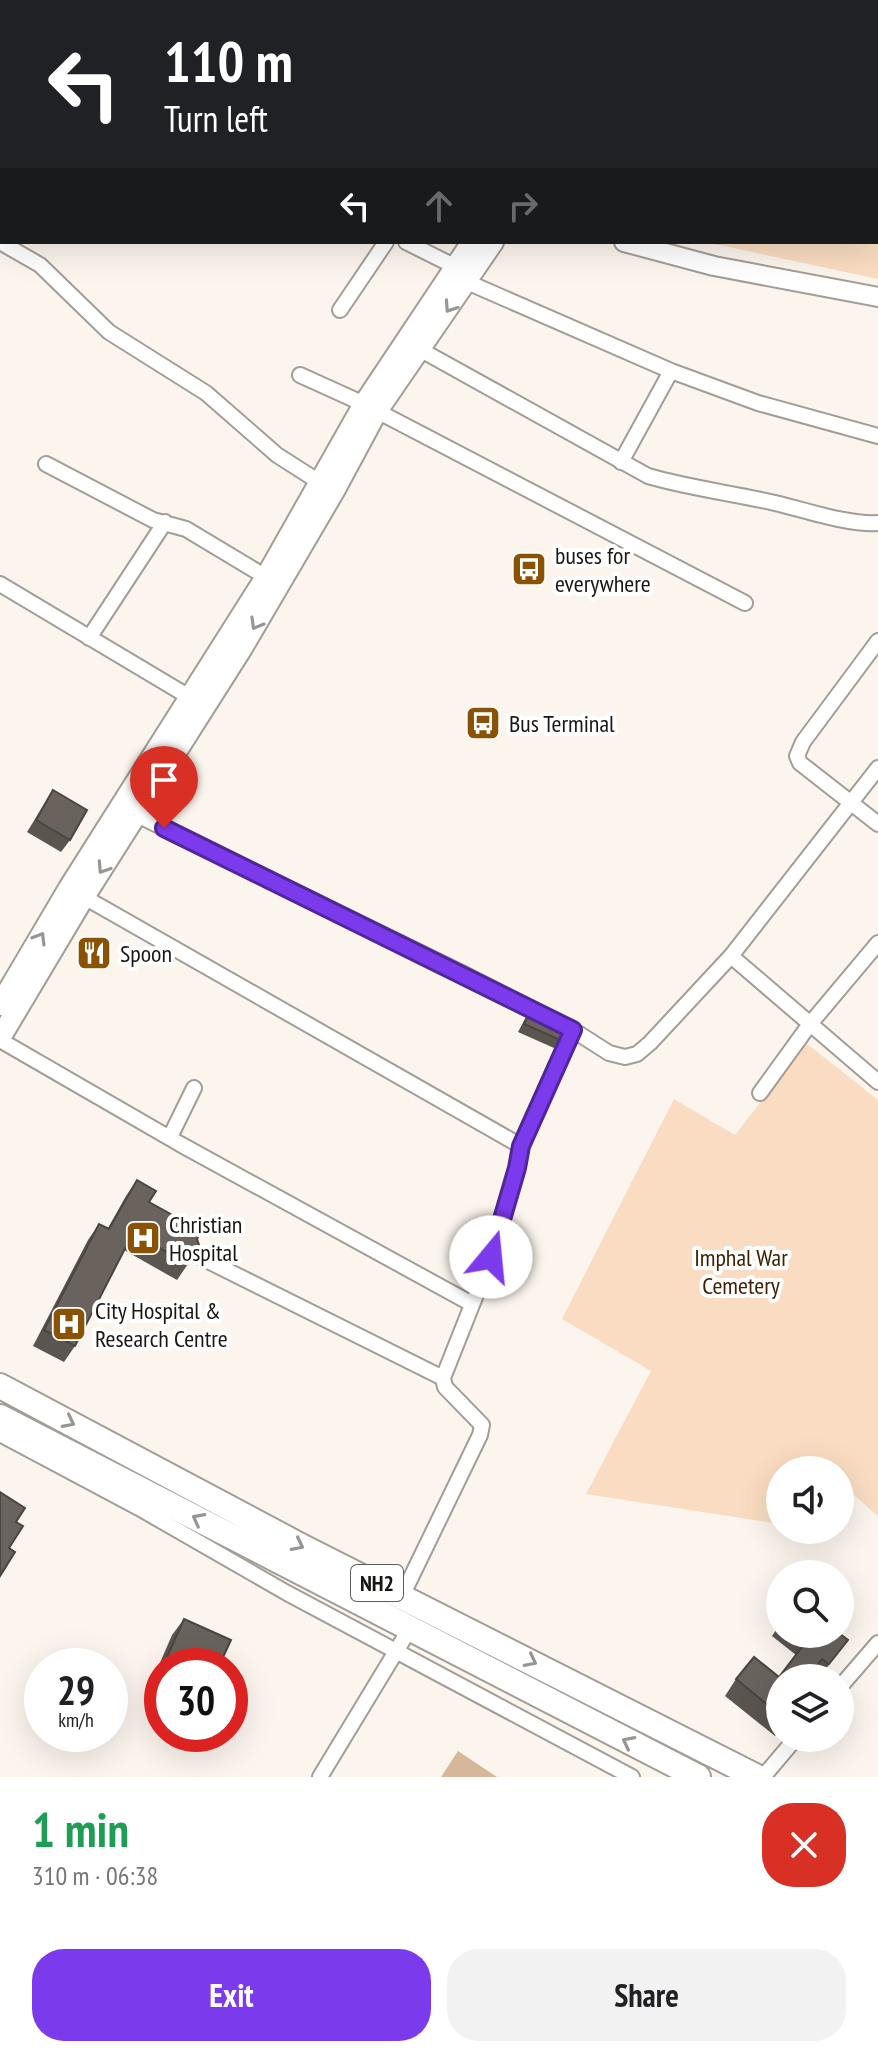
<!DOCTYPE html>
<html lang="en">
<head>
<meta charset="utf-8">
<style>
	:root { --surface:#fff; --page:#f2f2f2; --text:#202124; --muted:#757577; --accent:#7c3aed }
	body { margin:0; font-family:"PT Sans Narrow",sans-serif; background:var(--page); color:var(--text); height:100vh; display:flex; flex-direction:column; font-size:30px; white-space:nowrap }
	* { box-sizing:border-box; margin:0 }
	p { font-size:26px; color:var(--muted) }
	.icon { flex:none; width:44px; height:44px; fill:none; stroke:currentColor; stroke-width:2; stroke-linecap:round; stroke-linejoin:round }
	.map { position:relative; height:1777px; overflow:hidden }
	.drawer { display:flex; flex-direction:column; background:var(--surface); flex:1 }
	.drawer>* { flex:none }
	.banner { position:absolute; left:0px; top:0px; width:878px; height:244px; box-shadow:0 8px 32px #0002; background:#202124; color:#fff; overflow:hidden }
	.fabs { position:absolute; left:766px; top:1456px; display:grid; gap:16px }
	.fabs a { display:grid; place-items:center; width:88px; height:88px; border-radius:50%; background:var(--surface); box-shadow:0 8px 32px #0002; font-size:40px }
	.speed { position:absolute; left:24px; top:1648px; display:flex; gap:16px; font-size:40px; font-weight:700; text-align:center }
	.speed>* { display:grid; place-content:center; width:104px; height:104px; border-radius:50%; background:var(--surface); box-shadow:0 8px 32px #0002; line-height:1 }
	.speed small { font-size:20px; font-weight:400 }
	.speed .limit { border:12px solid #d22; background:#fff; color:#111 }
	.pin { position:absolute; display:grid; place-items:center; width:68px; height:68px; color:#fff; margin:-82px -34px; border-radius:50% 50% 50% 0; rotate:-45deg; box-shadow:0 0 8px #0007 }
	.pin .icon { rotate:45deg }
	.me { position:absolute; width:88px; margin:-44px; rotate:17deg; stroke-linejoin:round; filter:drop-shadow(0 0 6px #0008) }
	.turn { display:flex; align-items:center; gap:28px; height:168px; padding:0 32px; font-size:36px }
	.turn .icon { width:104px; height:104px; stroke-width:2.5 }
	.turn b { display:block; font-size:56px; line-height:68px }
	.lanes { display:flex; align-items:center; height:76px; padding:0 32px; background:#0003; justify-content:center; gap:40px; direction:ltr }
	.lanes .off { opacity:.35 }
	.round { display:grid; place-items:center; flex:none; width:84px; height:84px; border-radius:32px; background:var(--page) }
	.head { display:flex; align-items:center; justify-content:space-between; height:136px; padding:0 32px }
	h1 { font-size:48px; font-weight:600; line-height:60px; color:#1e9e55 }
	.button { display:flex; gap:16px; margin-top:auto; padding:16px 32px }
	.button a { flex:1; height:92px; border-radius:32px; background:var(--accent); color:#fff; font-size:32px; font-weight:600; line-height:92px; text-align:center }
	.button a+a { background:var(--page); color:var(--text) }
	.map>svg:first-child { display:block }
	.green { fill:#f9dcc1 }
	.water { fill:#d6b79a }
	.lines { fill:none; stroke-linecap:round; stroke-linejoin:round }
	.minor-casing { stroke:#a49d96; stroke-width:18 }
	.tertiary-casing { stroke:#a49d96; stroke-width:22 }
	.secondary-casing { stroke:#a49d96; stroke-width:24 }
	.trunk-casing { stroke:#a49d96; stroke-width:28 }
	.minor { stroke:#fff; stroke-width:14 }
	.tertiary { stroke:#fff; stroke-width:18 }
	.secondary { stroke:#fff; stroke-width:20 }
	.trunk { stroke:#fff; stroke-width:24 }
	.wall { fill:#5b5550 }
	.building { fill:#6a635d; stroke:#4a4541; stroke-width:2 }
	.oneway { stroke:#979695 }
	.route-casing { stroke:#51269a; stroke-width:20 }
	.route { stroke:#7c3aed; stroke-width:14 }
	.labels { text-anchor:middle; dominant-baseline:central; stroke-width:8; stroke-linejoin:round; paint-order:stroke }
	.shield { fill:#fff; stroke:#5d5c5a; stroke-width:2 }
	.shield-label { font-size:22px; font-weight:bold; fill:#181613 }
	.poi-label { font-size:24px; fill:#181613; stroke:#fff; text-anchor:start }
	.park-label { font-size:24px; fill:#412200; stroke:#fff }
</style>
</head>
<body>
<div class="map">
<svg width="878" height="1777" viewBox="0 0 878 1777">
	<rect width="100%" height="100%" fill="#fcf5ed"/>
	<path class="green" d="M670,0h208v279l-173,-37h171v-240h-207z
		M806,1043l72,57v416l-29,-25 -9,10v-31h-60v54l-194,-30 65,-123 -89,-52 112,-220 61,36z"/>
	<path class="water" d="M458,1751l39,26h-56z"/>
	<g class="lines">
		<g class="minor-casing">
			<path id="minor" d="M16,0l3,2
				M472,0l3,2
				M82,2v-2
				M528,2l2,-2
				M0,242l40,23 69,67 97,61 71,62 50,32
				M406,242l50,25
				M467,282l204,89 87,32 120,33
				M340,310l46,-68
				M421,350l227,126c41,12 84,17 127,27 30,7 73,22 103,20
				M300,375l64,29
				M377,411l368,192
				M621,462l50,-91
				M46,464l107,56 33,9 80,48
				M0,584l191,114
				M89,638l76,-116
				M878,641l-75,101 -6,14 3,7 78,61
				M137,815l323,157 113,58 36,23 16,4 12,-3 13,-11 81,-87 147,-188
				M84,897l437,249
				M731,956l147,126
				M0,1040l180,104 292,160
				M760,1093l50,-69 68,-81
				M170,1137l24,-49
				M196,1255l247,123
				M0,1434l139,74 148,85 345,184
				M402,1596l78,-161 2,-10 -37,-38 -2,-9 48,-121 26,-89 4,-22 52,-116
				M840,1687l38,-44
				M320,1777l89,-147
				M763,1777l33,-39"/>
		</g>
		<g class="tertiary-casing">
			<path id="tertiary" d="M624,242l90,24 164,31"/>
		</g>
		<g class="secondary-casing">
			<path id="secondary" d="M624,2l2,-2
				M646,2l1,-2
				M0,1005l69,-117 197,-311 98,-173 108,-162
				M0,1038l84,-141 158,-249 92,-157 43,-80 116,-169"/>
		</g>
		<g class="trunk-casing">
			<path id="trunk" d="M0,1386l299,159 458,232
				M0,1417l698,360"/>
		</g>
		<use href="#minor" class="minor"/>
		<use href="#tertiary" class="tertiary"/>
		<use href="#secondary" class="secondary"/>
		<use href="#trunk" class="trunk"/>
	</g>
	<path class="wall" d="M53,790l17,50 -9,12 -34,-20z
		M531,1009l29,31 -6,8 -36,-16 8,-15z
		M137,1180l12,22 48,37 -9,25 -11,16 -53,-30 -49,96 -11,16 -31,-16 55,-106 11,-16 9,4 18,-32z
		M184,1619l35,47h-57v36l-16,-7 26,-60z
		M780,1624v10h60l8,6 -29,38h-4l-4,-3 -3,3h-28v52l-5,6 -50,-40 11,-17 43,-2 17,-22 -24,-19z"/>
	<path class="building" d="M53,790l34,20 -17,30 -34,-20z
		M531,1009l34,17 -5,14 -36,-16z
		M137,1180l19,11 -7,11 52,29 -4,8 2,6 -11,19 -55,-31 -58,113 -31,-16 55,-106 10,5z
		M0,1492l25,16 -9,14 7,4 -14,22 6,4 -15,24z
		M184,1619l47,21 -12,26h-56z
		M801,1634h39l8,6 -19,24 -7,-5 -15,19h-27v37l-44,-36 18,-22 25,20 29,-38z
		M162,1668v13l-5,-2z"/>
	<defs><path id="oneway-chevron" d="M-2-3.5L2.5 0L-2 3.5" fill="none" stroke-width="1.6" stroke-linecap="round" stroke-linejoin="round" transform="scale(2)"/></defs>
	<g class="oneway">
		<use href="#oneway-chevron" transform="translate(450 307) rotate(124)"/>
		<use href="#oneway-chevron" transform="translate(256 624) rotate(120)"/>
		<use href="#oneway-chevron" transform="translate(103 868) rotate(123)"/>
		<use href="#oneway-chevron" transform="translate(40 938) rotate(-59)"/>
		<use href="#oneway-chevron" transform="translate(69 1422) rotate(27)"/>
		<use href="#oneway-chevron" transform="translate(198 1519) rotate(-152)"/>
		<use href="#oneway-chevron" transform="translate(298 1545) rotate(27)"/>
		<use href="#oneway-chevron" transform="translate(531 1661) rotate(27)"/>
		<use href="#oneway-chevron" transform="translate(628 1742) rotate(-153)"/>
	</g>
	<g class="lines">
		<g class="route-casing">
			<path id="route" d="M164,828l409,202 -52,116 -4,22 -26,89"/>
		</g>
		<use href="#route" class="route"/>
	</g>
	<defs>
		<g id="bus-square" transform="scale(1.8)"><rect x="-9" y="-9" width="18" height="18" rx="4" fill="#8a5205" stroke="#fff"/><path d="M-5-6H5V4H4V6H2V4H-2V6H-4V4H-5ZM-3.5-4V0h7V-4ZM-3.5 1.2v1.5H-2V1.2ZM2 1.2v1.5H3.5V1.2Z" fill="#fff"/></g>
		<g id="restaurant-square" transform="scale(1.8)"><rect x="-9" y="-9" width="18" height="18" rx="4" fill="#8a5205" stroke="#fff"/><path d="M-5-6h1v4h1v-4h1v4h1v-4h1v5L-1.5 .5V6h-2V.5L-5-1ZM5-6V6H3V1.5H1.5Q1.5-4 5-6Z" fill="#fff"/></g>
		<g id="hospital-square" transform="scale(1.8)"><rect x="-9" y="-9" width="18" height="18" rx="4" fill="#8a5205" stroke="#fff"/><path d="M-5-5h3v3.5h4V-5h3V5h-3V1.5h-4V5h-3Z" fill="#fff"/></g>
	</defs>
	<g fill-rule="evenodd">
		<use href="#bus-square" x="529" y="569"/>
		<use href="#bus-square" x="483" y="723"/>
		<use href="#restaurant-square" x="94" y="953"/>
		<use href="#hospital-square" x="143" y="1238"/>
		<use href="#hospital-square" x="69" y="1324"/>
	</g>
	<g class="labels">
		<rect class="shield" x="351" y="1565" width="52" height="36" rx="6"/>
		<g class="shield-label">
			<text x="377" y="1583">NH2</text>
		</g>
		<g class="poi-label">
			<text x="555" y="555">buses for<tspan x="555" dy="28">everywhere</tspan></text>
			<text x="509" y="723">Bus Terminal</text>
			<text x="120" y="953">Spoon</text>
			<text x="169" y="1224">Christian<tspan x="169" dy="28">Hospital</tspan></text>
			<text x="95" y="1310">City Hospital &amp;<tspan x="95" dy="28">Research Centre</tspan></text>
		</g>
		<g class="park-label">
			<text x="741" y="1257">Imphal War<tspan x="741" dy="28">Cemetery</tspan></text>
		</g>
	</g>
</svg>
<div class="fabs">
<a><svg class="icon" aria-label="sound" viewBox="0 0 24 24"><path d="M4 9h4l5-4v14l-5-4H4zM17 9q2 3 0 6"/></svg></a>
<a><svg class="icon" aria-label="search" viewBox="0 0 24 24"><circle cx="10" cy="10" r="6"/><path d="M15 15l6 6"/></svg></a>
<a><svg class="icon" aria-label="layers" viewBox="0 0 24 24"><path d="M12 4l9 5-9 5-9-5zM3 14l9 5 9-5"/></svg></a>
</div>
<div class="speed"><div>29<small>km/h</small></div><div class="limit">30</div></div>
<div class="pin" style="left:164px;top:828px;background:#d93025"><svg class="icon" aria-label="arrive" viewBox="0 0 24 24"><path d="M6 21V4h12l-3 4 3 4H6"/></svg></div>
<svg class="me" style="left:491px;top:1257px" viewBox="-20 -20 40 40"><circle r="19" fill="#fff"/><path d="M0-13L10 11 0 6-10 11z" fill="#7c3aed"/></svg>
<div class="banner">
<div class="turn"><svg class="icon" aria-label="left" viewBox="0 0 24 24"><path d="M17 20v-9H6M10 6l-5 5 5 5"/></svg><div><b>110 m</b>Turn left</div></div>
<div class="lanes"><svg class="icon" aria-label="left" viewBox="0 0 24 24"><path d="M17 20v-9H6M10 6l-5 5 5 5"/></svg><svg class="icon off" aria-label="ahead" viewBox="0 0 24 24"><path d="M12 20V5M6 11l6-6 6 6"/></svg><svg class="icon off" aria-label="right" viewBox="0 0 24 24"><path d="M7 20v-9h11M14 6l5 5-5 5"/></svg></div>
</div>
</div>
<section class="drawer">
<div class="head"><div><h1>1 min</h1><p>310 m · 06:38</p></div><a class="round" style="background:#d93025;color:#fff"><svg class="icon" aria-label="close" viewBox="0 0 24 24"><path d="M6 6l12 12M18 6L6 18"/></svg></a></div>
<div class="button"><a>Exit</a><a>Share</a></div>
</section>
</body>
</html>
